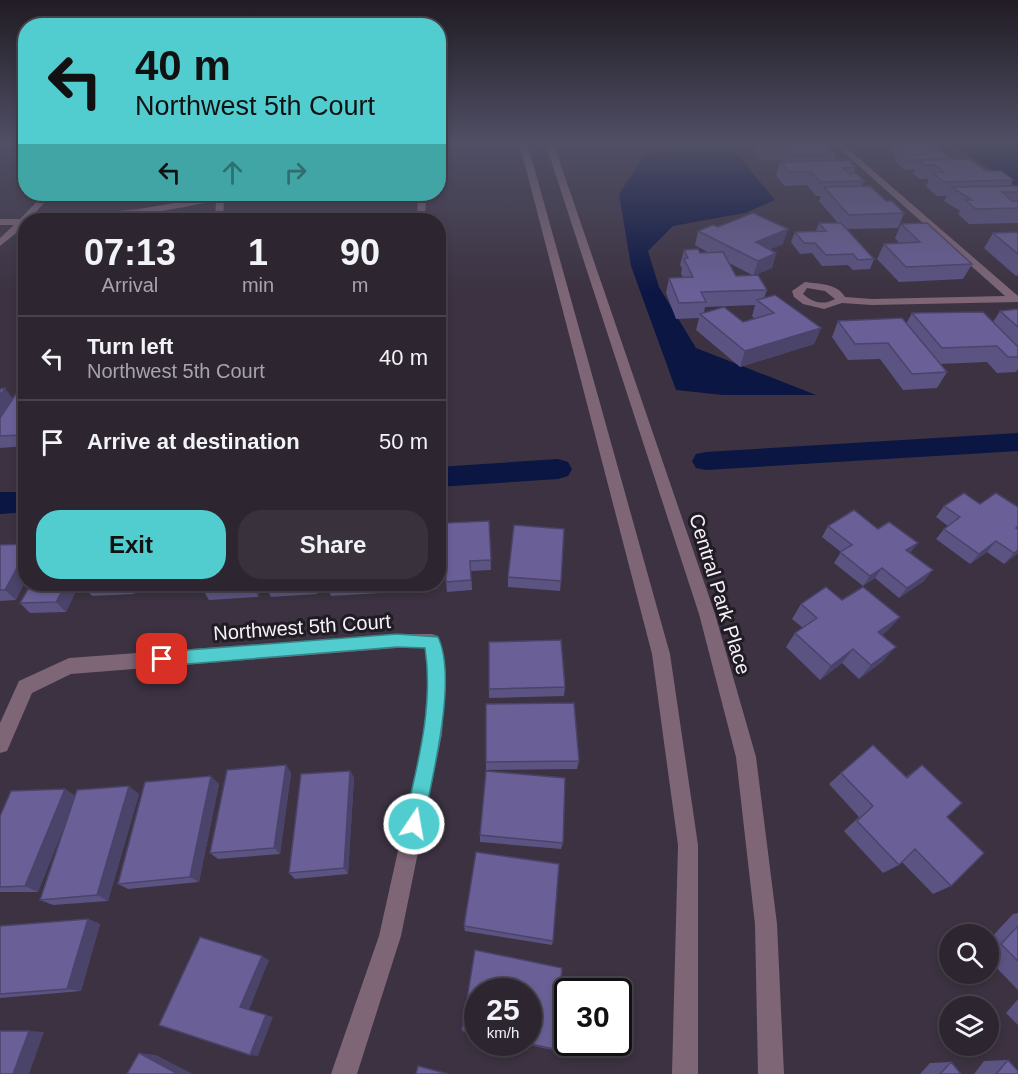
<!DOCTYPE html>
<html lang="en">
<head>
<meta charset="utf-8">
<style>
	:root { --surface:#2d2631; --page:#39323d; --text:#f1f3f6; --muted:#a7a5ab; --line:#48434d; --accent:#52cdcf }
	body { margin:0; font-family:Helvetica,sans-serif; background:var(--page); color:var(--text); height:100vh; display:flex; flex-direction:column; font-size:22px; white-space:nowrap }
	* { box-sizing:border-box; margin:0 }
	p { font-size:20px; color:var(--muted) }
	.icon { flex:none; width:33px; height:33px; fill:none; stroke:currentColor; stroke-width:2; stroke-linecap:round; stroke-linejoin:round }
	.map { position:relative; flex:1; overflow:hidden }
	.panel { position:absolute; left:18px; top:213px; width:428px; height:378px; display:flex; flex-direction:column; background:var(--surface); border-radius:24px; box-shadow:0 3px 9px #0003,0 0 0 2px var(--line) }
	.panel>* { flex:none }
	.banner { position:absolute; left:18px; top:18px; width:428px; height:183px; border-radius:24px; box-shadow:0 3px 9px #0003,0 0 0 2px var(--line); background:#52cdcf; color:#111; overflow:hidden }
	.controls { position:absolute; left:939px; top:924px; display:grid; gap:12px }
	.controls a { display:grid; place-items:center; width:60px; height:60px; border-radius:50%; background:var(--surface); box-shadow:0 3px 9px #0003,0 0 0 2px var(--line); font-size:30px }
	.speed { position:absolute; left:464px; top:978px; display:flex; gap:12px; font-size:30px; font-weight:700; text-align:center }
	.speed>* { display:grid; place-content:center; width:78px; height:78px; border-radius:50%; background:var(--surface); box-shadow:0 3px 9px #0003,0 0 0 2px var(--line); line-height:1 }
	.speed small { font-size:15px; font-weight:400 }
	.speed .limit { border:3px solid #111; border-radius:9px; background:#fff; color:#111 }
	.pin { position:absolute; display:grid; place-items:center; width:51px; height:51px; color:#fff; margin:-26px; border-radius:12px; box-shadow:0 3px 9px #0006 }
	.me { position:absolute; width:66px; margin:-33px; rotate:12deg; stroke-linejoin:round; filter:drop-shadow(0 0 4px #0008) }
	.turn { display:flex; align-items:center; gap:21px; height:126px; padding:0 18px; font-size:27px }
	.turn .icon { width:78px; height:78px; stroke-width:2.5 }
	.turn b { display:block; font-size:42px; line-height:51px }
	.lanes { display:flex; align-items:center; height:57px; padding:0 18px; background:#0003; justify-content:center; gap:30px; direction:ltr }
	.lanes .off { opacity:.35 }
	.eta { display:flex; justify-content:space-evenly; align-items:center; height:102px; text-align:center }
	.eta b { font-size:36px; font-weight:600; line-height:42px }
	.action { display:flex; gap:12px; margin-top:auto; padding:12px 18px }
	.action a { flex:1; height:69px; border-radius:24px; background:var(--accent); color:#111; font-size:24px; font-weight:600; line-height:69px; text-align:center }
	.action a+a { background:var(--page); color:var(--text) }
	ul { padding:0; list-style:none }
	li { display:flex; align-items:center; gap:18px; height:84px; padding:0 18px; border-top:2px solid var(--line) }
	li div { flex:1 }
	li b { display:block; font-size:22px }
	li em { font-style:normal }
	.map>svg:first-child { display:block }
	.water { fill:#0b1643 }
	.lines { fill:none; stroke-linecap:round; stroke-linejoin:round }
	.canal { fill:#0b1643; fill-rule:evenodd }
	.minor { fill:#7e6676; fill-rule:evenodd }
	.wall { fill:#5b5382; fill-rule:evenodd }
	.shaded-wall { fill:#4a436a }
	.building { fill:#6a6097; stroke:#4a436a; stroke-width:1.5 }
	.route { fill:#52cdcf; stroke:#358587; stroke-width:1.5 }
	.labels { text-anchor:middle; dominant-baseline:central; stroke-width:6; stroke-linejoin:round; paint-order:stroke }
	.street-label { font-size:20px; fill:#f7f0fa; stroke:#201c23 }
</style>
</head>
<body>
<div class="map">
<svg width="1018" height="1074" viewBox="0 0 1018 1074">
	<rect width="100%" height="100%" fill="#3c3241"/>
	<path class="water" d="M948,142h70v45z
		M733,149l42,51 -30,13 -72,13 -25,25 11,36 37,61 120,47h-93l-47,-5 -45,-124 -12,-72 27,-41z"/>
	<g class="lines">
		<path class="canal" d="M1018,433v18l-312,19 -10,-2 -4,-7 4,-7 10,-2z
			M558,459l10,3 4,7 -4,7 -10,3 -120,8v-20z
			M0,492h26v20l-26,2z"/>
		<path class="minor" d="M519,142h8l143,512 28,191v229h-26l6,-229 -26,-191z
			M545,142h8l162,472 41,143 21,167 7,150h-26l-3,-150 -19,-167 -37,-143z
			M832,142h8l178,154v6l-146,3 -30,-2 -18,6 -21,-5 -9,-7 -2,-6 13,-9c14,2 32,1 40,15l27,2 133,-3zM807,288l18,3 10,8c-12,7 -23,3 -32,-5z
			M44,194h8l-23,26h-3v5l-26,21v-8l14,-13h-14v-6h20z
			M227,194h11l-14,5 -1,21h-8l1,-19c-51,9 -116,25 -166,19l4,-3 85,-8z
			M418,194h8l-1,26h-8z
			M438,315l4,1 6,13 -6,9 -4,1z
			M397,634h35l6,2 8,37 -4,61 -41,202 -44,138h-26l48,-138 45,-202 4,-61 -3,-25h-28l-326,26 -39,19 -25,58 -7,2v-30l19,-42 50,-23z"/>
	</g>
	<path class="wall" d="M756,142h73l2,2 -1,5 6,6 -2,5 22,7 -2,6 10,8 -2,5 42,27 -6,15 -51,1 27,30 -4,10 -17,1 -5,-5 -26,1 -10,-13 -12,1 -9,-12 4,-10 21,-1 3,-8h19l-19,-22 2,-5h-5l-9,-11 -22,1 -9,-10 4,-14h4l-2,-2h-21l-8,-9z
		M894,143l57,16 62,21 -3,6h8v37l-49,1 -11,-10 2,-3 -16,-10 3,-5h-10l-11,-10 3,-7h-9l-7,-5 2,-5 -11,1 -10,-10 2,-4 -5,-4z
		M901,224l71,40 -9,15 -64,3 -22,-23 7,-15 15,-1 -4,-5z
		M718,227l65,17 -13,5 6,4 -4,15 -17,7 12,15 -3,8 57,30 -7,16 -74,23 -44,-37 3,-12 -23,1 -10,-26 3,-15 14,-1 -2,-3 1,-6 -2,-3 4,-15 16,3h9l-14,-8 3,-14zM729,263l23,12 -16,1zM755,305l-3,11 3,3 -12,3 -39,-9 1,-6z
		M1018,232v43l-2,1 -32,-28 9,-15z
		M1018,309v60l-2,3 -19,1 -10,-11 -48,2 8,8 -10,16 -34,2 -23,-31 -32,1 -16,-23 6,-16 68,3 6,-11 81,9 7,-11z
		M26,381v65l-26,2v-59l13,9z
		M980,504l38,3v46l-14,11 -17,-12 -17,12 -34,-25 8,-10 4,-3 -12,-9 8,-11z
		M489,521l2,49 -20,1 1,19 -25,2 -1,-10z
		M828,526l50,3 40,14 -8,10 14,28 -25,17 -24,-20 -12,8 -29,-23 7,-11 -19,-15z
		M0,545l16,55 -16,1z
		M508,577l53,4 -1,10 -52,-4z
		M31,584h107l-4,10 -42,2 -5,-6 -11,1 -10,21 -36,1 -10,-10z
		M145,584h56l-3,8 -46,1z
		M261,584l-3,13 -49,3 -6,-10z
		M319,584l-2,10 -46,3 -5,-10z
		M327,584h54l-1,9 -49,3 -4,-10z
		M389,584h48v5l-46,3z
		M801,604l99,13 -13,14 -5,4 1,26 -24,18 -17,-16 -22,17 -34,-33 9,-14 8,-5 -11,-9z
		M565,687l-1,9 -75,2v-9z
		M579,761l-2,8 -91,1v-8z
		M286,765l5,8 -11,81 -62,5 -8,-6z
		M922,765l25,52 4,69 -18,8 -31,-32 -3,3 -16,8 -39,-42 15,-14 -30,-33 12,-11 65,4z
		M350,771l4,7 -6,96 -53,5 -6,-6z
		M219,784l-20,98 -71,7 -10,-5z
		M65,789l10,7 64,-2 -31,107 -55,4 -13,-5 29,-86 -31,78h-38v-76z
		M480,835l83,8 -2,6 -81,-7z
		M1018,913v77l-30,-31v-18l25,-27z
		M88,919l12,5 -19,67 -81,7v-72z
		M464,926l89,15 -1,4 -87,-14z
		M475,950l87,18 -8,81 -1,1 -37,-8h12v-50h-51v43l-13,-3 -2,-2z
		M1018,999v26l-12,-12z
		M1008,1060l10,14h-44l10,-13z
		M951,1062l10,12h-41l10,-11z"/>
	<path class="shaded-wall" d="M788,229l-5,15 -31,13 4,-15z
		M776,253l-4,15 -19,8 5,-15z
		M821,328l-7,16 -74,23 5,-16z
		M5,388l8,11 -13,21v-24z
		M996,541l-9,11 -17,12 9,-10z
		M918,543l-8,10 -4,-3z
		M1018,550v3l-14,11 10,-11z
		M26,551v29l-10,20 -11,-10z
		M882,568l-7,10 -12,8 7,-10z
		M933,570l-9,11 -25,17 8,-10z
		M66,584h3l7,7 -10,21 -10,-10z
		M126,584h12l-4,10z
		M193,584h8l-3,8z
		M254,584h7l-3,13 -5,-10z
		M313,584h6l-2,10z
		M378,584h3l-1,9z
		M900,617l-13,14 -20,15 11,-14z
		M896,647l-13,14 -24,18 12,-14z
		M853,649l-11,14 -22,17 11,-14z
		M286,765l5,8 -11,81 -6,-6z
		M350,771l4,7 -6,96 -4,-6z
		M211,776l8,8 -20,98 -9,-5z
		M129,786l10,8 -31,107 -11,-6z
		M65,789l11,8 -38,95 -13,-6z
		M88,919l12,5 -19,67 -14,-2z
		M262,956l7,4 -20,50 24,7 -15,39 -8,-1 -10,-48z
		M29,1031l15,1 -15,42h-16z
		M139,1053l17,2 37,19h-15z"/>
	<path class="building" d="M760,142h69l2,2h-6l11,11 -42,1 -8,-10 -21,1z
		M929,142l22,17 -43,1 -11,-9h7l-10,-8z
		M969,159l17,12h15l12,9 -69,2 -11,-9 11,-1 -9,-7h-9l-7,-5z
		M849,160l7,7 -13,1 7,6 6,-1 8,8 -43,1 -10,-10h-22l-9,-10z
		M870,186l16,15h6l12,12 -55,2 -25,-28z
		M1018,186v6h-16l10,9h6v7l-42,1 -11,-9h7l-21,-13z
		M753,213l35,16 -32,13 20,11 -18,8 -60,-30 15,-6 5,2z
		M819,223h22l33,36 -16,1 -5,-6 -27,1 -11,-12h-11l-9,-11 31,-1z
		M927,223l45,41 -66,3 -22,-23 36,-2 -19,-18z
		M1018,232v22l-25,-21z
		M698,249l2,4 23,-1 13,24 22,-1 9,15 -66,2 5,10 -27,1 -10,-25 24,-1 -9,-18 4,-1 -4,-8z
		M775,295l46,33 -76,23 -45,-37 24,-7 19,15 31,-9 -17,-13z
		M1018,309v18l-18,-16z
		M983,312l35,35v10h-10l-11,-11 -55,2 -30,-35z
		M902,318l45,54 -35,2 -24,-31 -33,1 -17,-23z
		M26,381v54l-26,1v-18l24,-36z
		M5,388l-5,8v-7z
		M964,493l16,11 16,-11 22,14v19l-2,2 2,1v21l-4,3 -18,-12 -17,13 -35,-25 16,-12 -16,-11z
		M854,510l24,19 11,-7 29,21 -12,7 27,20 -26,18 -25,-20 -12,8 -30,-24 12,-7 -24,-19z
		M489,521l2,39 -21,1 1,19 -25,2v-59z
		M514,525l50,4 -3,52 -53,-4z
		M26,544v7l-21,39h-5v-45z
		M31,584h35l-10,18 -36,1z
		M85,584h41l-42,2z
		M205,584h49l-1,3 -50,3z
		M267,584h46l-47,3z
		M327,584h35l-35,2z
		M826,587l16,13 21,-13 37,30 -22,15 18,15 -25,18 -18,-16 -22,17 -36,-33 22,-15 -16,-14z
		M561,640l4,47 -76,2v-47z
		M574,703l5,58 -93,1v-58z
		M873,745l34,33 15,-13 40,38 -15,14 37,36 -33,33 -36,-37 -16,16 -42,-44 16,-15 -32,-33z
		M286,765l-12,83 -64,5 17,-83z
		M350,771l-6,97 -55,5 12,-99z
		M486,771l79,7 -2,65 -83,-8z
		M211,776l-21,101 -72,7 27,-102z
		M129,786l-32,109 -57,5 37,-110z
		M65,789l-40,97 -25,1v-71l11,-25z
		M476,852l83,12 -6,77 -89,-15z
		M88,919l-21,70 -67,5v-68z
		M1018,926v35l-17,-17z
		M200,937l62,19 -22,51 26,8 -16,40 -91,-30z
		M475,950l87,18 -8,81 -32,-7h6v-50h-51v41l-15,-3z
		M0,1031h29l-16,43h-13z
		M139,1053l39,21h-51z
		M1008,1060l10,11v3h-22z
		M951,1062l10,12h-21z
		M418,1066l30,8h-32z"/>
	<linearGradient id="sky" x2="0" y2="1"><stop stop-color="#211c24"/><stop offset="0.49" stop-color="#504f65"/><stop offset="1" stop-color="#504f65" stop-opacity="0"/></linearGradient>
	<rect width="1018" height="292" fill="url(#sky)"/>
	<path class="route" d="M397,634l41,3c20,42 -6,141 -15,187l-3,6 -6,3 -7,-3 -3,-6c13,-58 30,-117 21,-176l-28,-1 -235,19 -5,-2 -2,-5 2,-5 5,-2z"/>
	<g class="labels">
		<g class="street-label">
			<text transform="translate(720 594) rotate(73)">Central Park Place</text>
			<text transform="translate(302 627) rotate(-4)">Northwest 5th Court</text>
		</g>
	</g>
</svg>
<div class="controls">
<a><svg class="icon" aria-label="search" viewBox="0 0 24 24"><circle cx="10" cy="10" r="6"/><path d="M15 15l6 6"/></svg></a>
<a><svg class="icon" aria-label="layers" viewBox="0 0 24 24"><path d="M12 4l9 5-9 5-9-5zM3 14l9 5 9-5"/></svg></a>
</div>
<div class="speed"><div>25<small>km/h</small></div><div class="limit">30</div></div>
<div class="pin" style="left:162px;top:659px;background:#d93025"><svg class="icon" aria-label="arrive" viewBox="0 0 24 24"><path d="M6 21V4h12l-3 4 3 4H6"/></svg></div>
<svg class="me" style="left:414px;top:824px" viewBox="-20 -20 40 40"><circle r="17" fill="#52cdcf" stroke="#fff" stroke-width="3"/><path d="M0-11L8 9 0 5-8 9z" fill="#fff"/></svg>
<div class="banner">
<div class="turn"><svg class="icon" aria-label="left" viewBox="0 0 24 24"><path d="M17 20v-9H6M10 6l-5 5 5 5"/></svg><div><b>40 m</b>Northwest 5th Court</div></div>
<div class="lanes"><svg class="icon" aria-label="left" viewBox="0 0 24 24"><path d="M17 20v-9H6M10 6l-5 5 5 5"/></svg><svg class="icon off" aria-label="ahead" viewBox="0 0 24 24"><path d="M12 20V5M6 11l6-6 6 6"/></svg><svg class="icon off" aria-label="right" viewBox="0 0 24 24"><path d="M7 20v-9h11M14 6l5 5-5 5"/></svg></div>
</div>
<section class="panel">
<div class="eta">
<div><b>07:13</b><p>Arrival</p></div>
<div><b>1</b><p>min</p></div>
<div><b>90</b><p>m</p></div>
</div>
<ul>
<li><svg class="icon" aria-label="left" viewBox="0 0 24 24"><path d="M17 20v-9H6M10 6l-5 5 5 5"/></svg><div><b>Turn left</b><p>Northwest 5th Court</p></div><em>40 m</em></li>
<li><svg class="icon" aria-label="arrive" viewBox="0 0 24 24"><path d="M6 21V4h12l-3 4 3 4H6"/></svg><div><b>Arrive at destination</b></div><em>50 m</em></li>
</ul>
<div class="action"><a>Exit</a><a>Share</a></div>
</section>
</div>
</body>
</html>
